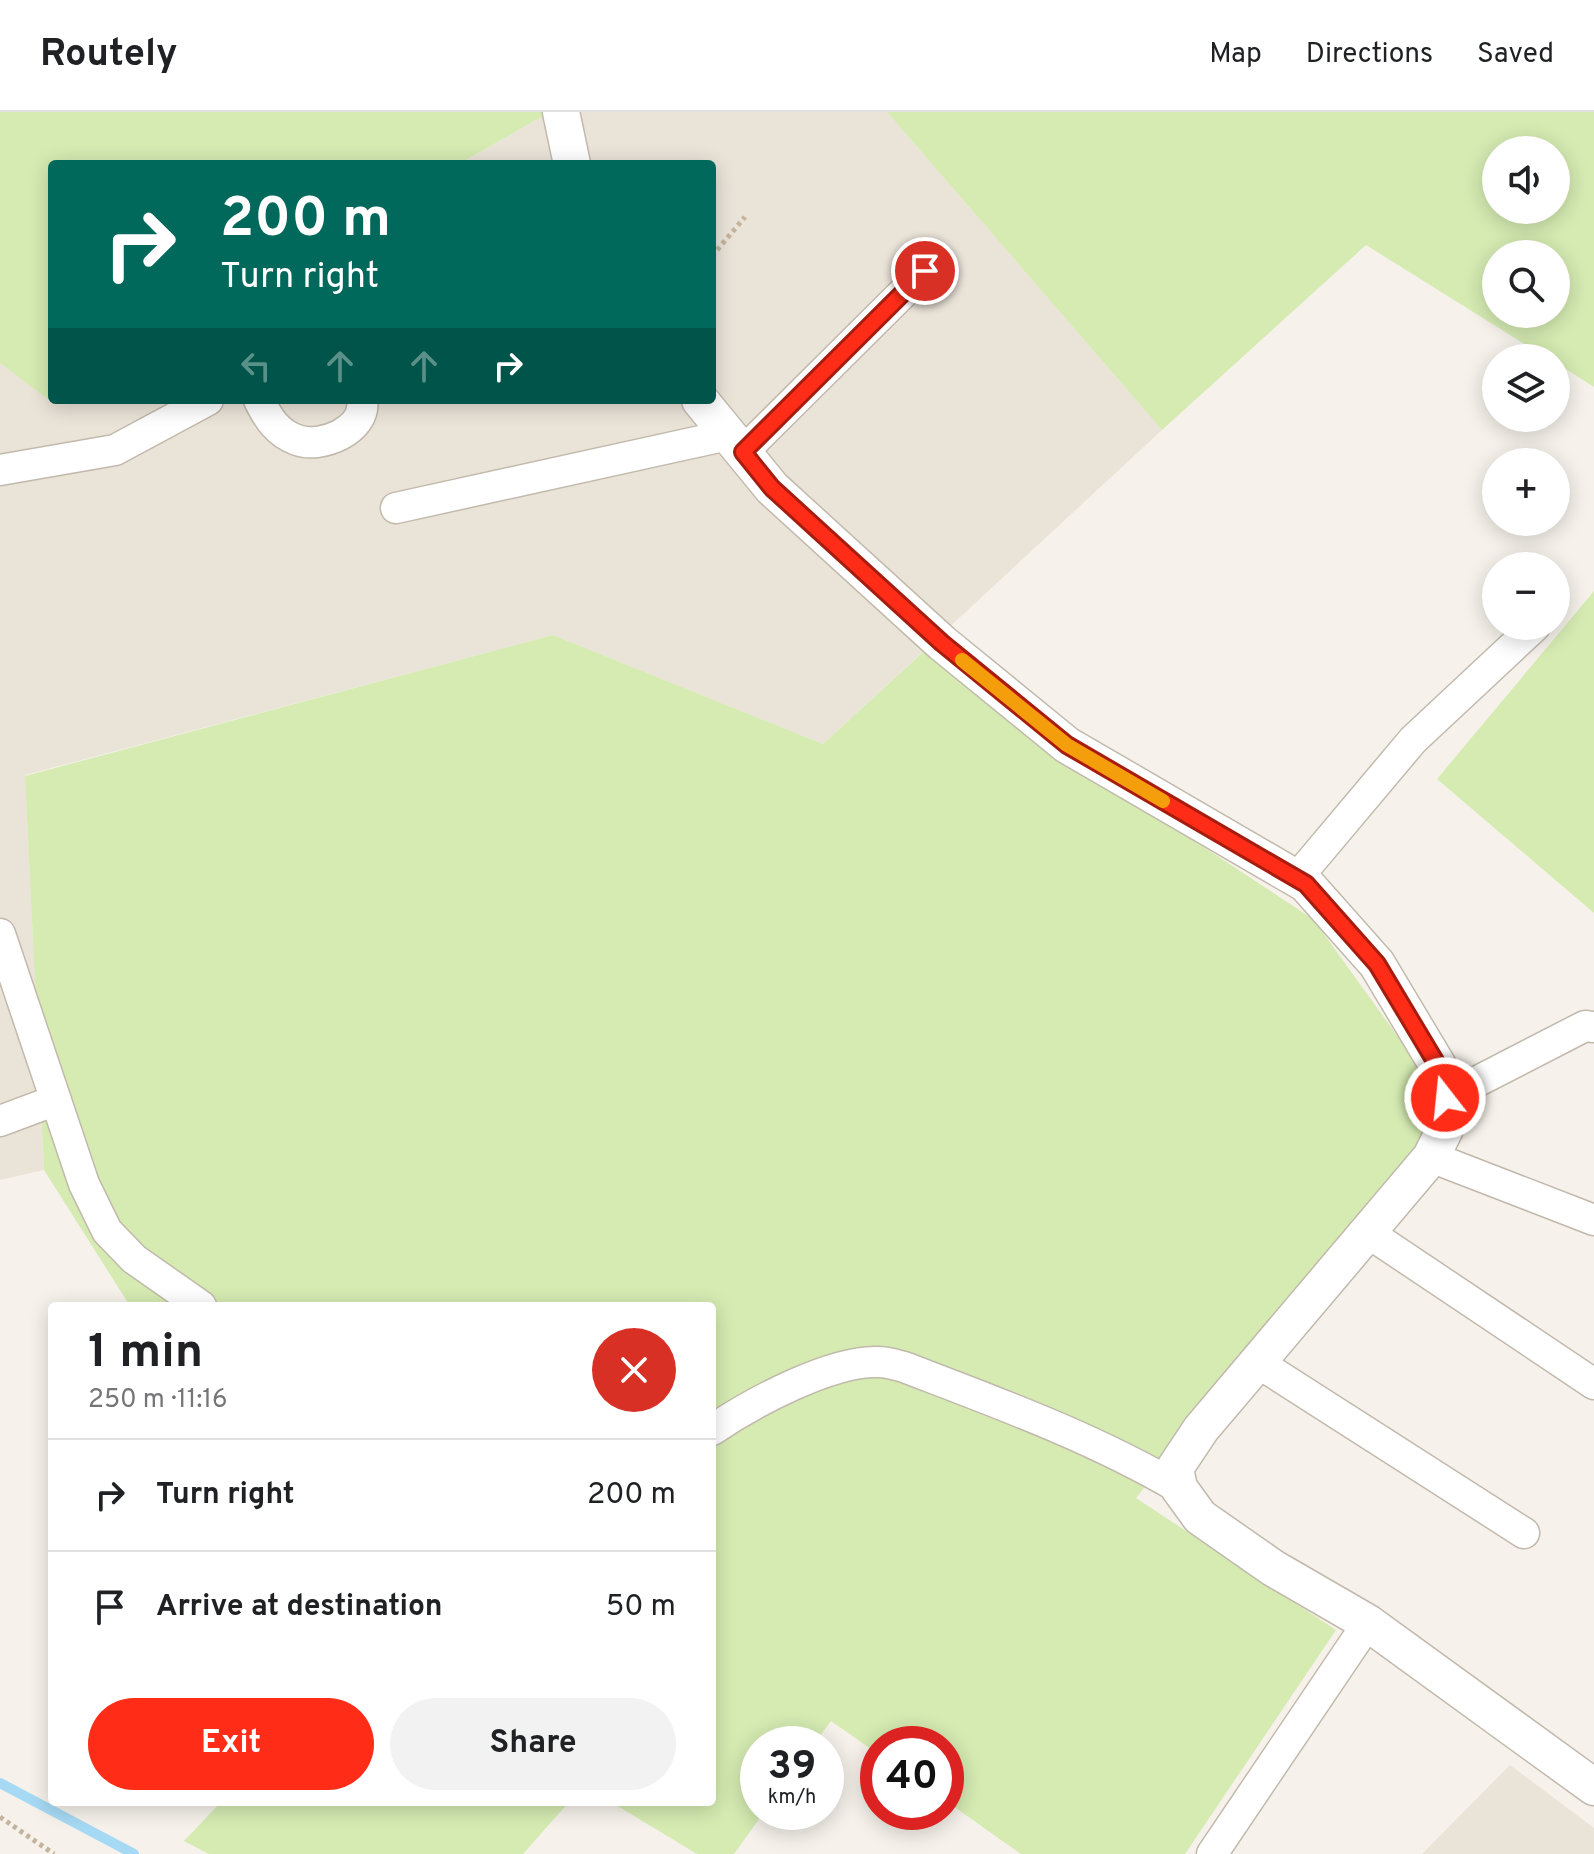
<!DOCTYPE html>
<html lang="en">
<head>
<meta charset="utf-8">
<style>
	:root { --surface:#fff; --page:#f2f2f2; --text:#202124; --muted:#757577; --line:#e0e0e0; --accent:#ff2c18 }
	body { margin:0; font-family:Overpass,sans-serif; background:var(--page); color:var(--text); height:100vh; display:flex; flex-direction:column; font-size:30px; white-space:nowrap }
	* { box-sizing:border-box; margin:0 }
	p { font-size:26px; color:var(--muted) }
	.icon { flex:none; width:44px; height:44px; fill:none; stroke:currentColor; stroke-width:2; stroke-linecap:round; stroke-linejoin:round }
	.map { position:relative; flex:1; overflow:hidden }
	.drawer { position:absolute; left:48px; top:1190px; width:668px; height:504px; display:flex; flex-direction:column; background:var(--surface); border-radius:8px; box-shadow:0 4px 20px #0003 }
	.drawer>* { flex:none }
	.hud { position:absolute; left:48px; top:48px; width:668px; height:244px; border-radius:8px; box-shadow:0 4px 20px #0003; background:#00695c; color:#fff; overflow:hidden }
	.tools { position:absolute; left:1482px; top:24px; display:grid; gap:16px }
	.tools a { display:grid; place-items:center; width:88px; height:88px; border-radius:50%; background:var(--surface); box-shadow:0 4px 20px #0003; font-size:40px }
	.speed { position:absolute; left:740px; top:1614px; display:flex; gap:16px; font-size:40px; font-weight:700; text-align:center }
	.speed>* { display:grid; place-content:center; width:104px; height:104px; border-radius:50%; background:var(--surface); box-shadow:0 4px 20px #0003; line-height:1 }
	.speed small { font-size:20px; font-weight:400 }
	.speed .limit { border:12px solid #d22; background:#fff; color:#111 }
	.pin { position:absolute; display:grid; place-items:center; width:68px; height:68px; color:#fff; margin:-34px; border:4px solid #fff; border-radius:50%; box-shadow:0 2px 8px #0007 }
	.me { position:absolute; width:88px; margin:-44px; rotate:344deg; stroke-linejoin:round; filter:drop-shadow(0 0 6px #0008) }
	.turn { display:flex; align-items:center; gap:28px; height:168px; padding:0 40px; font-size:36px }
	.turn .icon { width:104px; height:104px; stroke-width:2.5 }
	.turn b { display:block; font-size:56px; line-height:68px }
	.lanes { display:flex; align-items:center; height:76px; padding:0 40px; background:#0003; justify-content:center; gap:40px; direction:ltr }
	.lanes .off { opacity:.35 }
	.round { display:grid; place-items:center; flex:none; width:84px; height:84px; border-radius:42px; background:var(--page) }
	.summary { display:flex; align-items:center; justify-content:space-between; height:136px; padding:0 40px }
	h1 { font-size:48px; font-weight:700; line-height:60px }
	.action { display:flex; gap:16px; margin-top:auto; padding:16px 40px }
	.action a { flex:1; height:92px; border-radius:48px; background:var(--accent); color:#fff; font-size:32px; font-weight:700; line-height:92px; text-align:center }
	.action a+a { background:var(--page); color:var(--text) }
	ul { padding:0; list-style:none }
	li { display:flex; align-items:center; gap:24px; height:112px; padding:0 40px; border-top:2px solid var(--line) }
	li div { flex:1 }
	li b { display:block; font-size:30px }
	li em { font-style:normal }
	header { display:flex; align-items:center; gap:48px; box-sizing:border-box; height:112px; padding:0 40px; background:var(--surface); border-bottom:2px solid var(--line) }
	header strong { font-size:38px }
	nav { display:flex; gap:44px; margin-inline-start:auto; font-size:28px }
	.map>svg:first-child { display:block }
	.residential { fill:#eae3d8 }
	.green { fill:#d5ebb2; fill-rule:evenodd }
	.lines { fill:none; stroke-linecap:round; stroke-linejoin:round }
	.stream { stroke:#a6d9f4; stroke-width:10 }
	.minor-casing { stroke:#c2b9ac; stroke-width:33 }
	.tertiary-casing { stroke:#c2b9ac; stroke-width:39 }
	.path { stroke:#c4b49d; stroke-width:5; stroke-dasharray:4 4; stroke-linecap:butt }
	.minor { stroke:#fff; stroke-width:30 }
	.tertiary { stroke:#fff; stroke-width:36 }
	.route-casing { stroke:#a61d10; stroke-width:20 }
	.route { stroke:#ff2c18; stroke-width:14 }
	.slow { stroke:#f59e0b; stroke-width:14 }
</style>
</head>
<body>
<header>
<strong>Routely</strong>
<nav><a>Map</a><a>Directions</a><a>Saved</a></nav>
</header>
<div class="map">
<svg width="1594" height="1742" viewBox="0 0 1594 1742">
	<rect width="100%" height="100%" fill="#f6f2eb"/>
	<path class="residential" d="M545,0h342l275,318 -339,314 -270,-109 -528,140 19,395 -44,10v-817l52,37h660v-236h-253l86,-49z
		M1510,1653l84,63v26h-172z"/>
	<path class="green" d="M0,0h545v3l-86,49h-407v234l-3,2 -49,-37z
		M887,0h707v275l-38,-24v-5h-9l-181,-113 -204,185zM1496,38h60v60h-60zM1496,142h60v60h-60z
		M1594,479v322l-157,-134z
		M553,523l270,109 100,-92 235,165 155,102 109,151 10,55 -296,373 200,132 -151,224h-164l-75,-53v-57h-68v10l-47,-33 -17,23h-56v68h6l-30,42h-37l-86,-52h101v-496h-582l-86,-136 -19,-394z
		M221,1690h348l-46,52h-314l-25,-13z"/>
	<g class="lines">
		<path class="stream" d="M0,1671l134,71"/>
		<g class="minor-casing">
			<path id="minor" d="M259,288c9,18 18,33 38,40 24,9 70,-10 65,-40
				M743,340l182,-181
				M0,358l115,-20 93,-50
				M396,396l332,-73
				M1297,766l116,-138 122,-114
				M0,822l84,250 23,47 27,28 67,47
				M1445,986l140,-72 9,1
				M0,1009l56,-21
				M1431,1045l163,63
				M1367,1120l227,152
				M1257,1250l267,171
				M712,1318c40,-27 119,-70 167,-68 8,0 17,3 25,5 94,36 188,70 275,121
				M1212,1742l156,-231"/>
		</g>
		<g class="tertiary-casing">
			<path id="tertiary" d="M561,0l11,52
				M700,288l72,88 170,155 125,102 239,139 71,80 61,102 7,32v31l-14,28 -230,272 -26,39 4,20 21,29 73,51 95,55 226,164"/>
		</g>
		<path class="path" d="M712,144l33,-39
			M0,1705l54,37"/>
		<use href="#minor" class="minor"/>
		<use href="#tertiary" class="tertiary"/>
	</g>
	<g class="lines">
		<g class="route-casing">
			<path id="route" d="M925,159l-182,181 29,36 170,155 125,102 239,139 71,80 61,102 7,32"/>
		</g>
		<use href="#route" class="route"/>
		<path class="slow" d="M962,548l105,85 96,56"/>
	</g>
</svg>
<div class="tools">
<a><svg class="icon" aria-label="sound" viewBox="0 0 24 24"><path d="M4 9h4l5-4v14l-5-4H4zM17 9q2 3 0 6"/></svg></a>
<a><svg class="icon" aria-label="search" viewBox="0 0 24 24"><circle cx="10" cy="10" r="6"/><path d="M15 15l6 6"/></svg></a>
<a><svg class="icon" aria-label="layers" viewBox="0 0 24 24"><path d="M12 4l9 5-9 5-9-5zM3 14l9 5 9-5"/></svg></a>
<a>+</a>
<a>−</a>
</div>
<div class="speed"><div>39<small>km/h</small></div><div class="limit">40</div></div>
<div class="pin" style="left:925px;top:159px;background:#d93025"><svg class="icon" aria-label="arrive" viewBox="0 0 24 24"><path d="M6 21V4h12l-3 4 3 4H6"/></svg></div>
<svg class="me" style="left:1445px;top:986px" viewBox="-20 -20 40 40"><circle r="17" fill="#ff2c18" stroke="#fff" stroke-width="3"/><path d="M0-11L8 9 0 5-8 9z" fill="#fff"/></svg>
<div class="hud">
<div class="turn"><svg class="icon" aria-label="right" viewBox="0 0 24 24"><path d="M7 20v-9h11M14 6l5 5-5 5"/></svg><div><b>200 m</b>Turn right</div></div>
<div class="lanes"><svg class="icon off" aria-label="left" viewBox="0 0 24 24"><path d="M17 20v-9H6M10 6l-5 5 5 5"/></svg><svg class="icon off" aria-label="ahead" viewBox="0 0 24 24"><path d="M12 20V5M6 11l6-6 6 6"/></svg><svg class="icon off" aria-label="ahead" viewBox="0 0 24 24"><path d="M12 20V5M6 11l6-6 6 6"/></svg><svg class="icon" aria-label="right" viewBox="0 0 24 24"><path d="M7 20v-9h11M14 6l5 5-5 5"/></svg></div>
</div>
<section class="drawer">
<div class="summary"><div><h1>1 min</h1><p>250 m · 11:16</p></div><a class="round" style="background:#d93025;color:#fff"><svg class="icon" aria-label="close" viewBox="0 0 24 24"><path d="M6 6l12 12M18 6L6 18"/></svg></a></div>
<ul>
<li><svg class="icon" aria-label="right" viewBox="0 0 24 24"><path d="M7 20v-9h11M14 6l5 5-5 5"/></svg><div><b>Turn right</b></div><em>200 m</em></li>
<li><svg class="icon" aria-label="arrive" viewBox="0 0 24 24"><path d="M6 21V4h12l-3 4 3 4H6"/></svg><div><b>Arrive at destination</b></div><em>50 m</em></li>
</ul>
<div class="action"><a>Exit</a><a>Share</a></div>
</section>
</div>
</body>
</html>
